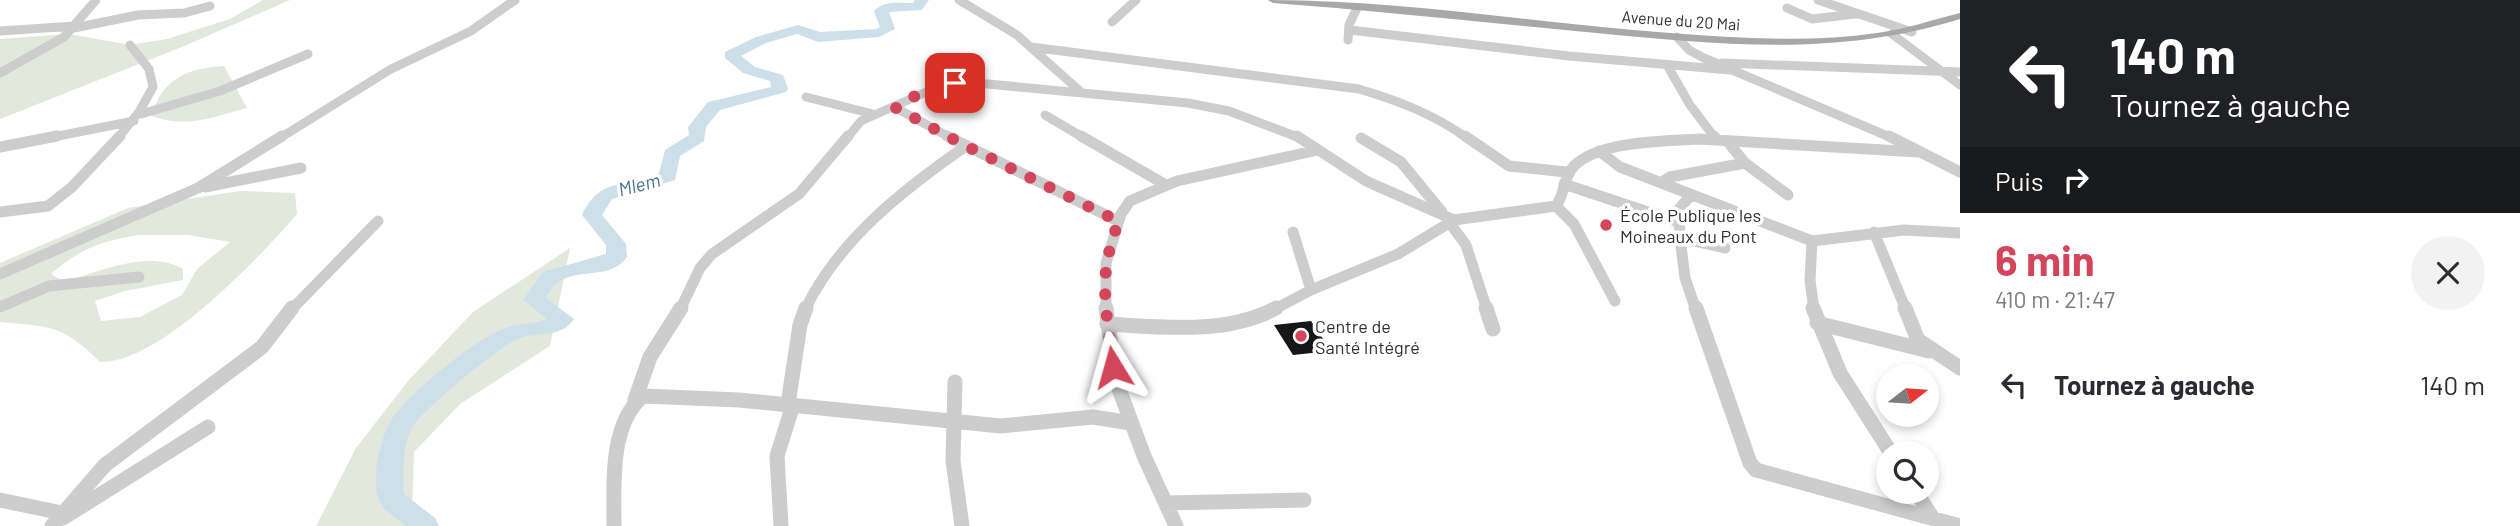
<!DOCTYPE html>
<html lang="fr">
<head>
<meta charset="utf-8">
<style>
	:root { --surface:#fff; --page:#f2f2f3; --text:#2b2b33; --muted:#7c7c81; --accent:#d3455a }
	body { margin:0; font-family:Barlow,sans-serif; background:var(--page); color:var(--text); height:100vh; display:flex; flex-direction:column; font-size:26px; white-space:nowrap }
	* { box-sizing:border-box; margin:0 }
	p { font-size:23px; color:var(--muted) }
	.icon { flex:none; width:38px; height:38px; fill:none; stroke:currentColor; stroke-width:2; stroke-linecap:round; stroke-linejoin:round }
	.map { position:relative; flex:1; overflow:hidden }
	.drawer { display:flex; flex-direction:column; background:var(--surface); width:560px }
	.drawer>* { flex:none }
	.top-card { background:#202124; color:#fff; overflow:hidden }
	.needle { width:46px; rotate:73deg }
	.fabs { position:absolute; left:1876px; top:364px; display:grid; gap:14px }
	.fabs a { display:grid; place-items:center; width:63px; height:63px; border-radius:50%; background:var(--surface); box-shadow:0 4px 10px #0003; font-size:35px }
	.pin { position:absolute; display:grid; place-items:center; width:60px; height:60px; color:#fff; margin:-30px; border-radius:14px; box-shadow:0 4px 10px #0006 }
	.me { position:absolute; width:77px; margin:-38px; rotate:352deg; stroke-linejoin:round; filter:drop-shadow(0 0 5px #0008) }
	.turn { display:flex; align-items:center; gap:24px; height:147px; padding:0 35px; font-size:32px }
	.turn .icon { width:91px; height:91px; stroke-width:2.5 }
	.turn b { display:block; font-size:49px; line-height:60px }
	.then { display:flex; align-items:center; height:66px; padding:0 35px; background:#0003; gap:14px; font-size:26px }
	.round { display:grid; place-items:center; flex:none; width:74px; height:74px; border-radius:37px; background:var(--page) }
	.summary { display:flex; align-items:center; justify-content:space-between; height:119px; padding:0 35px }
	h1 { font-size:42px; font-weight:700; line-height:52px; color:var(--accent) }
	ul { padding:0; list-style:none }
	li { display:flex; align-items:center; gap:21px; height:105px; padding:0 35px }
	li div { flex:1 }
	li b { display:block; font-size:26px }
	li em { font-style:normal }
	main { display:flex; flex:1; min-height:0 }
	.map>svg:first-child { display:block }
	.green { fill:#e3e8dc; fill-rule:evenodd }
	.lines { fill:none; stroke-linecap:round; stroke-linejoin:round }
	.river { fill:#cde0e9; fill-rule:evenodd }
	.building { fill:#171717 }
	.minor-far2 { stroke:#cdcdcd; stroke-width:9 }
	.minor-far1 { stroke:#cdcdcd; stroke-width:11 }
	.minor { stroke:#cdcdcd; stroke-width:15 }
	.major { fill:#a8a8a8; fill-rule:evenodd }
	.route { stroke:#d3455a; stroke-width:12; stroke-dasharray:0 21.6 }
	.poi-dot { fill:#d3455a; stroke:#fff; stroke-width:2.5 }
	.labels { text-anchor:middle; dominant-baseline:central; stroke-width:7; stroke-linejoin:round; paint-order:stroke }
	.far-street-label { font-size:16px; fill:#303030; stroke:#fff }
	.poi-label { font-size:18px; fill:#303030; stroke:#fff; text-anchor:start }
	.water-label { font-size:19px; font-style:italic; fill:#467489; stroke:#fff }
</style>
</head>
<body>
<main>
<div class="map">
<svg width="1960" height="526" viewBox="0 0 1960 526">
	<rect width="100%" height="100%" fill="#fff"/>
	<path class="green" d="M263,0h27l-108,47 -182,72v-80l69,-5 61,11 37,-6 63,-20z
		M224,66l23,42c-35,9 -60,21 -95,8 9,-37 36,-48 72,-50z
		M240,191l55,2 2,21c-38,44 -138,150 -197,148 -38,-38 -49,-35 -100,-40v-59l128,-55zM139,235h49l42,7 -33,27 -15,26 -42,22 -39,4 -6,-20 30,-10 58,-11v-11c-34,-20 -85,3 -119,13l-13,-8c26,-24 53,-34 88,-39z
		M570,248l-20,98 -90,58 -46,48 -2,65 4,9h-100l40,-78 52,-67 65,-69z"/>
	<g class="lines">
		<path class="river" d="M915,0h14l-7,10 -33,2 6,17 -16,8 -61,5 -21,-8 -31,9 -25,13 14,11 28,8 5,14 -2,3 -66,18 -14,17 -2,14 -24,15 -5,24 -63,19 -10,16 24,29 1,13c-21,29 -62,2 -81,41l28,21c-12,19 -36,13 -54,19 -20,7 -99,73 -109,91 -9,19 -8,44 -7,65l31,24 4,8h-33c-8,-7 -23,-15 -27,-26 -9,-21 2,-69 17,-87 22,-27 73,-68 104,-83 15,-7 32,-5 47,-11l-24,-19 20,-28 63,-18v-9l-24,-30c20,-41 44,-25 77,-42l6,-23 24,-15 -1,-8 20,-25 63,-15 -1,-6 -27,-8 -18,-15v-6l31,-15 42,-12 22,7 56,-3 4,-2 -6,-16c10,-11 25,-8 39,-8z"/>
	</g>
	<path class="building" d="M1311,321l20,30 -38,4 -19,-30z"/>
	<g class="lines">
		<path class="minor-far2" d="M959,0l58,35 64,57
			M1818,0l94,32
			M1787,8l25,11 43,-5
			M1112,22l24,-22
			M74,28l64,-13 46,-2 26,-7
			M1350,30l219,26 161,14
			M0,31l75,-5
			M1892,34l68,51
			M1677,37l12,13 15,8 188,80
			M1348,40l1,-15 8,-17
			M1031,47l328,42c40,12 74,25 108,49
			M1722,63l238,9
			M1667,65l23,40 25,33
			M0,73l64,-36 32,-37
			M806,97l67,17
			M896,108l55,30
			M141,114l79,-23 88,-37
			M1045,115l39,23
			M48,138l86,-17
			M118,138l21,-26 14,-25 -4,-18 -19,-24
			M280,138l111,-69 80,-38 44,-31
			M847,138l14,-17 83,-37 33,-1 211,20 41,8 71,27"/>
		<path class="minor-far1" d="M947,136l171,85
			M1081,136l85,49
			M1297,136l69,45 88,39
			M1465,136l44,30 57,6
			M1714,136l3,4
			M1889,136l71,36
			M1361,138l40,24 41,50
			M1727,141l18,22 43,32
			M0,147l57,-11
			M1599,151l21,16 192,74
			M1564,184l114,38
			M1667,185l-2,-5 5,-3 75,-14
			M205,187l96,-19
			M1690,196l-11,13 1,29 45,10
			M1556,206l18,18 41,77
			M0,212l48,-6 24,-19 48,-51
			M1449,222l17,23 21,65
			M1293,232l18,58
			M1874,232l32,78
			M1680,238l5,40 11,32
			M0,274l198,-86 84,-52
			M0,307l49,-21 90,-9
			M291,310l87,-89
			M680,310l20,-42 12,-14 87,-60 49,-58
			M805,310c33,-70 99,-121 161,-164
			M1106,310v-47l15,-49 9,-13 47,-20 141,-31
			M1273,310l38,-20 87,-36 56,-34 102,-14c9,-12 7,-29 18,-40 25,-25 90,-25 124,-27l220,13
			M1814,310l-4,-30 2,-39 92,-11 56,3"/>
		<path class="minor" d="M1106,308l10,73 28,75 32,70
			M1486,308l7,21
			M1696,308l54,155 6,7 204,56
			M1813,308l27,65 51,80
			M1905,308l13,32 42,28
			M1817,323l112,28
			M1107,324c55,3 119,11 169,-16
			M955,382l-2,79 9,65
			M635,400l15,-43 31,-49
			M788,404l12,-79 6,-17
			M1916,492l16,25
			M0,500l62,13
			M1166,503l138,-3
			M63,518l145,-91
			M52,526l53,-61 157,-118 30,-39
			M614,526c0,-40 -5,-102 29,-130l96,4 262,26 92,-9 38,6
			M781,526l-4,-70 16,-51"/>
		<path class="major" d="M1268,0c134,0 268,23 402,33 69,5 139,10 207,0 29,-4 55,-13 83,-20v6c-122,38 -239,26 -364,14 -108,-10 -215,-22 -323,-30z"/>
	</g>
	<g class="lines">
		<path class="route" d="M955,83l-35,10 -24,15 70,38 152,75 -12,42 -1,38 8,66"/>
	</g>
	<g class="poi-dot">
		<circle cx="1606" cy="225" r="7"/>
		<circle cx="1301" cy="336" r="7"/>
	</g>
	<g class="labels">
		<g class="far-street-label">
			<text transform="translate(1681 20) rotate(4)">Avenue du 20 Mai</text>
		</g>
		<g class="poi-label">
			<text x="1620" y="215">École Publique les<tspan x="1620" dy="21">Moineaux du Pont</tspan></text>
			<text x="1315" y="326">Centre de<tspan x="1315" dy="21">Santé Intégré</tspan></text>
		</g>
		<g class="water-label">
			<text transform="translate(639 184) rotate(-14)">Mlem</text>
		</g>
	</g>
</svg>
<div class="fabs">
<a><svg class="needle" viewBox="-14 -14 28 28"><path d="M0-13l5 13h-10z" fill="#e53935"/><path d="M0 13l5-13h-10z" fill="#7c7c81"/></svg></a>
<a><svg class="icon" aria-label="search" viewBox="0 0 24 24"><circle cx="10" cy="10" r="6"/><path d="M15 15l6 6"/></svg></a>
</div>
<div class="pin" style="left:955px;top:83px;background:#d93025"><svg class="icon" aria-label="arrive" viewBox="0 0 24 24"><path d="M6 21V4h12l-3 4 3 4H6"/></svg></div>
<svg class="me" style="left:1113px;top:367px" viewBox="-20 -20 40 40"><path d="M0-17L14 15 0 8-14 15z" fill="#d3455a" stroke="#fff" stroke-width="4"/></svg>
</div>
<section class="drawer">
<div class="top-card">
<div class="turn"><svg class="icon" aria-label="left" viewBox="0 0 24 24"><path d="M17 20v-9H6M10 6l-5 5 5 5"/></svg><div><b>140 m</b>Tournez à gauche</div></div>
<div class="then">Puis<svg class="icon" aria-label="right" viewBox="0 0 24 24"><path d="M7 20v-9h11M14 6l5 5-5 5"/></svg></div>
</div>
<div class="summary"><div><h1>6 min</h1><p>410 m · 21:47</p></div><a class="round"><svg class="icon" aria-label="close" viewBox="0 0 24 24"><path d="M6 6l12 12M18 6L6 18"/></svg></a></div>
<ul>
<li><svg class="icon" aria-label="left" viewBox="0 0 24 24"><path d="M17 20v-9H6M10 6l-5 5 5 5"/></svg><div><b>Tournez à gauche</b></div><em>140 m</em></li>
</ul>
</section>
</main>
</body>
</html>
